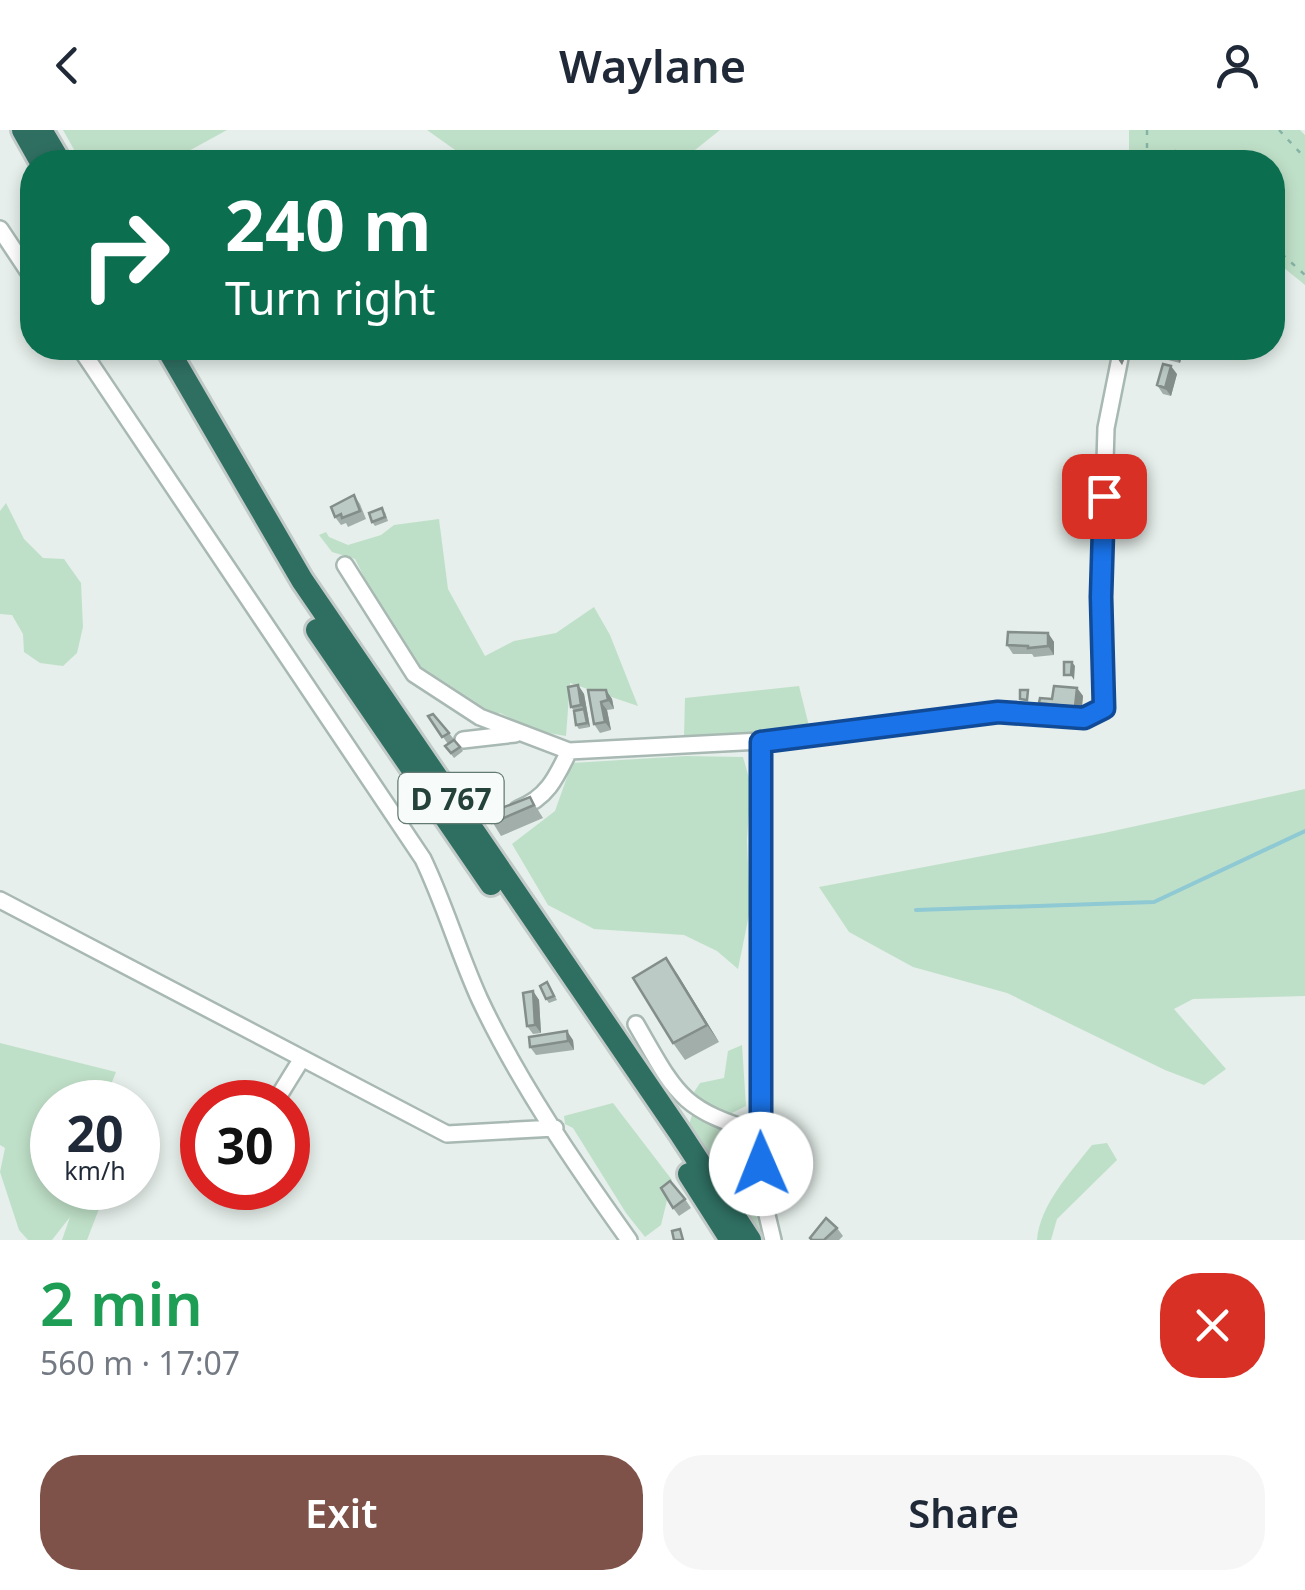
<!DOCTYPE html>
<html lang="en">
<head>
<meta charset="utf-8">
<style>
	:root { --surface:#fff; --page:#f6f6f7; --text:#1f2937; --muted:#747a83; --accent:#7f5249 }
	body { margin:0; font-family:"Noto Sans",sans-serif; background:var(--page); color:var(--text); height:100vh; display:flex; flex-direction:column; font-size:38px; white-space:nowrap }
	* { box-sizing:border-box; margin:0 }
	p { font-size:32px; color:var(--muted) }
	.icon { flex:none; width:55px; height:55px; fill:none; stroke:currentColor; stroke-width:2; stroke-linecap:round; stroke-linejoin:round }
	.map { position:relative; height:1110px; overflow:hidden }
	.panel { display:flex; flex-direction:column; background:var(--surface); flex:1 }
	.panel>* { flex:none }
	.banner { position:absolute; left:20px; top:20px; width:1265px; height:210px; border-radius:40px; box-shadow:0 5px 15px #0003; background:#0b6e4f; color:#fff; overflow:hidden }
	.speed { position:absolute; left:30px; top:950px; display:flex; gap:20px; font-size:50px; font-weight:700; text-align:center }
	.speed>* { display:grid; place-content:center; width:130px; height:130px; border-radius:50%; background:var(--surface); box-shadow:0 5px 15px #0003; line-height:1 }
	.speed small { font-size:25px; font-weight:400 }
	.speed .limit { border:15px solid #d22; background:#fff; color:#111 }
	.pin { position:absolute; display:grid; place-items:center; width:85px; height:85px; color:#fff; margin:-42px; border-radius:20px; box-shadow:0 5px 15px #0006 }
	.me { position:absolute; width:110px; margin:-55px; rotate:359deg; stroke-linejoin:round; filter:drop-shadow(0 0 8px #0008) }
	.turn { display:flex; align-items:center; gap:35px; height:210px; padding:0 40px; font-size:45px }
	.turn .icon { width:130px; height:130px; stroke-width:2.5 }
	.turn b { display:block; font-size:70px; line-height:85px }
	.round { display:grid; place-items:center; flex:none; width:105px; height:105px; border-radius:40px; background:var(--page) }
	.headline { display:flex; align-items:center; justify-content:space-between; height:170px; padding:0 40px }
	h1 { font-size:60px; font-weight:600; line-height:75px; color:#1e9e55 }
	.cta { display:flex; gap:20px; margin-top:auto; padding:20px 40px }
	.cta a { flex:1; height:115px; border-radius:40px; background:var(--accent); color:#fff; font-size:40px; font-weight:600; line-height:115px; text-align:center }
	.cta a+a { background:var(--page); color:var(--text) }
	header { display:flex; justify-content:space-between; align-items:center; height:130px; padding:0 40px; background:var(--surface); font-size:45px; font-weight:600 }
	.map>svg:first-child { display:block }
	.green { fill:#bfe0c8 }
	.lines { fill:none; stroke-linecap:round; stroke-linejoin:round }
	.stream { stroke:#8ec9d4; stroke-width:4 }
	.minor-casing { stroke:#a8b8b2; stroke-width:20 }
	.highway-casing { stroke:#c2cac8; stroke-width:28 }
	.path { stroke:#86b3a5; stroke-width:2.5; stroke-dasharray:5 8; stroke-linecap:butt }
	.minor { stroke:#fff; stroke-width:15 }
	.highway { stroke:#2f6f62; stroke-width:22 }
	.wall { fill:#a1aea9 }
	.shaded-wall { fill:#838d89 }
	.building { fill:#bbcac4; stroke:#838d89; stroke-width:2.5 }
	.route-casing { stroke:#114b97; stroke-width:25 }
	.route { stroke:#1a73e8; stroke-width:18 }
	.labels { text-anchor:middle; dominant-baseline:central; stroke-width:8; stroke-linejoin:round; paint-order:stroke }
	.shield { fill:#f7fbf9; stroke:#637a73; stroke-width:2.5 }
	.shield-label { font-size:30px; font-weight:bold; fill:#24423a }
</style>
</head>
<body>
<header><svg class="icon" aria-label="back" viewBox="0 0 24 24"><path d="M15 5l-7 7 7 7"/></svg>Waylane<svg class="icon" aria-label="person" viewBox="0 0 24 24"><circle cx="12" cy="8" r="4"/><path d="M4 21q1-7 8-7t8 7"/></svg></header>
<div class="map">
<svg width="1305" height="1110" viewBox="0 0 1305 1110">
	<rect width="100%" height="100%" fill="#e6efeb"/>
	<path class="green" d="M63,0h164l-51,28 -2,4h-93z
		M427,0h293l-30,24 -28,8h-190z
		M1129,0h171l5,5v150l-32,-26 -1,-97h-143z
		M6,373l18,36 19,19 21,1 17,24 2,44 -6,26 -14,13 -23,-3 -16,-11 -1,-18 -11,-19 -12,-1v-103z
		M439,389l9,70 37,67 29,-15 42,-8 38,-26 16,28 28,71 -68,-23 -4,53 -29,-5 -37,-18 -6,1 -80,-52 -31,-48 -28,-55 -23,-7 -13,-17 7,-3 3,5 19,8 33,-10 13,-10z
		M799,556l10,40 -51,9 -74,1 1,-38z
		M686,626l57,1 8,28 -4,55 3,70 -12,59 -21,-18 -33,-16 -90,-6 -46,-24 -36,-61 43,-33 17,-48z
		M1305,659v207l-112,3 -19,10 52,60 -22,16 -39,-15 -158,-77 -94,-26 -64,-35 -30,-45 285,-54z
		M0,913l116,29 -12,30h-52v86h55l-20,52h-25l8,-23 -18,23h-24l-9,-10 -19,-58 5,-24 -5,-3z
		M742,915l4,61 -16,8 -23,-10 -13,-12 6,-9 24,-5 4,-27z
		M613,973l59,77 -11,45 -16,12 -19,-24 -53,-85 -8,-4 -1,-8z
		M692,985l33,16 25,20 1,48 11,36 -73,-110z
		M1107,1013l10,17 -60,59 -6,21h-14c3,-36 34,-68 55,-95z"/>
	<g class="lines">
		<path class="stream" d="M916,780l238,-8 151,-71"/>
		<g class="minor-casing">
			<path id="minor" d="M0,99l32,48
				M80,218l343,511c22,46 36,95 57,141 39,83 96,166 149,240
				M345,435l69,109 66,43 89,34 192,-10 237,-29 86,6 21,-11 -4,-110 5,-169 16,-80
				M463,610l52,-6
				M761,611l-1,392 2,61 11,46
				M518,679c29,-11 38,-31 51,-58
				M0,770l447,234 108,-6
				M636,894c41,71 44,85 124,109
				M275,972l26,-42"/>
		</g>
		<g class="highway-casing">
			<path id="highway" d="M23,0l18,32
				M41,0l19,32
				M167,218l135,232 378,553 70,107
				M317,500l174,254
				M689,1044l42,66"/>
		</g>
		<path class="path" d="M1147,0v32
			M1279,0l26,28
			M1167,32l8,-11 20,3 17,8
			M1272,115l33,30"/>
		<use href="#minor" class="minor"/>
		<use href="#highway" class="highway"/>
	</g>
	<path class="wall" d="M1113,218h67l3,3 -3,12 -52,-13 -6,15z
		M1177,244l-6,22 -8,-2 -6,-9z
		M354,365l6,9 6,15 -18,8 -2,-4 -5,2 -6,-8z
		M385,382l3,9 -13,5 -3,-4z
		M1048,503l6,9v13l-20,2 -2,-3h-19l-6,-9z
		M578,555l6,9 6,33 -11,2 -3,-4 -2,-14 -3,-4z
		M1077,558l6,8 -2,20 -36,-5 -6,-8z
		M606,560l6,9 2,10 -7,1 4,20 -11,3 -6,-9z
		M428,586l21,17 14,18 -9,7 -9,-12 3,-2z
		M484,649l9,12 1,6 -4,2 6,11 34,-13 13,21 -42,18 -32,-52z
		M666,828l53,84 -34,18 -12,-17z
		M550,856l7,14 -8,3 -3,-4z
		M533,861l6,9 2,33 -8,1 -6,-8z
		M573,910l1,10 -38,5 -6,-8z
		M685,1069l6,9 -12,8 -6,-8z
		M837,1098l6,8 -4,4h-27z"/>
	<path class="shaded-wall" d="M1115,218h11l2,2 -6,15 -9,-13z
		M1171,218h9l3,3 -3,12 -9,-13z
		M1171,236l6,8 -6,22 -6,-8z
		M1048,503l6,9v13l-6,-9z
		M1072,532l3,4 -1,14 -3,-5z
		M578,555l6,9 6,33 -3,-4 -3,-14 -3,-4z
		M1077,558l6,8 -2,20 -6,-9z
		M606,560l6,9 2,10 -6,-9z
		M601,572l6,8 4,20 -6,-8z
		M484,649l9,12 1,6 -9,-13z
		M666,828l12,17 41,67 -12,-17z
		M533,861l6,9 2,33 -6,-8z
		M567,901l6,9 1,10 -6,-9z"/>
	<path class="building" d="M1163,234l8,2 -6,22 -8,-3z
		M354,365l6,16 -18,7 -1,-4 -6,3 -4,-10z
		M382,378l3,9 -13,5 -3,-9z
		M1008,502l40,1v13l-20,2v-2l-21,-1z
		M1064,532h8l-1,13h-7z
		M578,555l3,20 -10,2 -3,-20z
		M1054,556l23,2 -2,19 -36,-4 1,-5 12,1z
		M588,560h18l2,10 -7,2 4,20 -11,2z
		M1020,560h8l-1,10 -7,-1z
		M584,579l3,14 -11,2 -2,-14z
		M433,584l16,19 -7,4 -14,-21z
		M454,610l6,7 -9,6 -6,-7z
		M484,649l1,5 -4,2 13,25 36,-14 4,8 -42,18 -23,-39z
		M666,828l41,67 -34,18 -40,-65z
		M547,852l7,14 -8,3 -6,-13z
		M533,861l2,34 -8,1 -4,-33z
		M567,901l1,10 -38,6 -1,-10z
		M670,1051l15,18 -12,9 -12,-20z
		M826,1088l11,10 -13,12h-12l-2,-2z
		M680,1099l3,11h-9l-2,-9z"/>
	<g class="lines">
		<g class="route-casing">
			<path id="route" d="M761,1034v-422l237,-30 86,6 20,-10 -3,-111 3,-101"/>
		</g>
		<use href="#route" class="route"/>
	</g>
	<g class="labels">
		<rect class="shield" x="398.5" y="643" width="105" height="50" rx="8"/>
		<g class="shield-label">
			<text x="451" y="668">D 767</text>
		</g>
	</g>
</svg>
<div class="speed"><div>20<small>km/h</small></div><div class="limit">30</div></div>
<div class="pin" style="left:1104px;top:366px;background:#d93025"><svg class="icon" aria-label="arrive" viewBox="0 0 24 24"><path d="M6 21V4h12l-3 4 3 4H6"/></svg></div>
<svg class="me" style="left:761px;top:1034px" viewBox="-20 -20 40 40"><circle r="19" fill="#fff"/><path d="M0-13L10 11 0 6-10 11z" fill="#1a73e8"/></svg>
<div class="banner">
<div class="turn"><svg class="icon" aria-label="right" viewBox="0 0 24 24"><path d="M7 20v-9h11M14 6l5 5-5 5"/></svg><div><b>240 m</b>Turn right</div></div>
</div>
</div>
<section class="panel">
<div class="headline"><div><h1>2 min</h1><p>560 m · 17:07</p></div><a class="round" style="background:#d93025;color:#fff"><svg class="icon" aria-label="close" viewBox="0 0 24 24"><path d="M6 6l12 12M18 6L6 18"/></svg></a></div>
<div class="cta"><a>Exit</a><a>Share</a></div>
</section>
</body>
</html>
